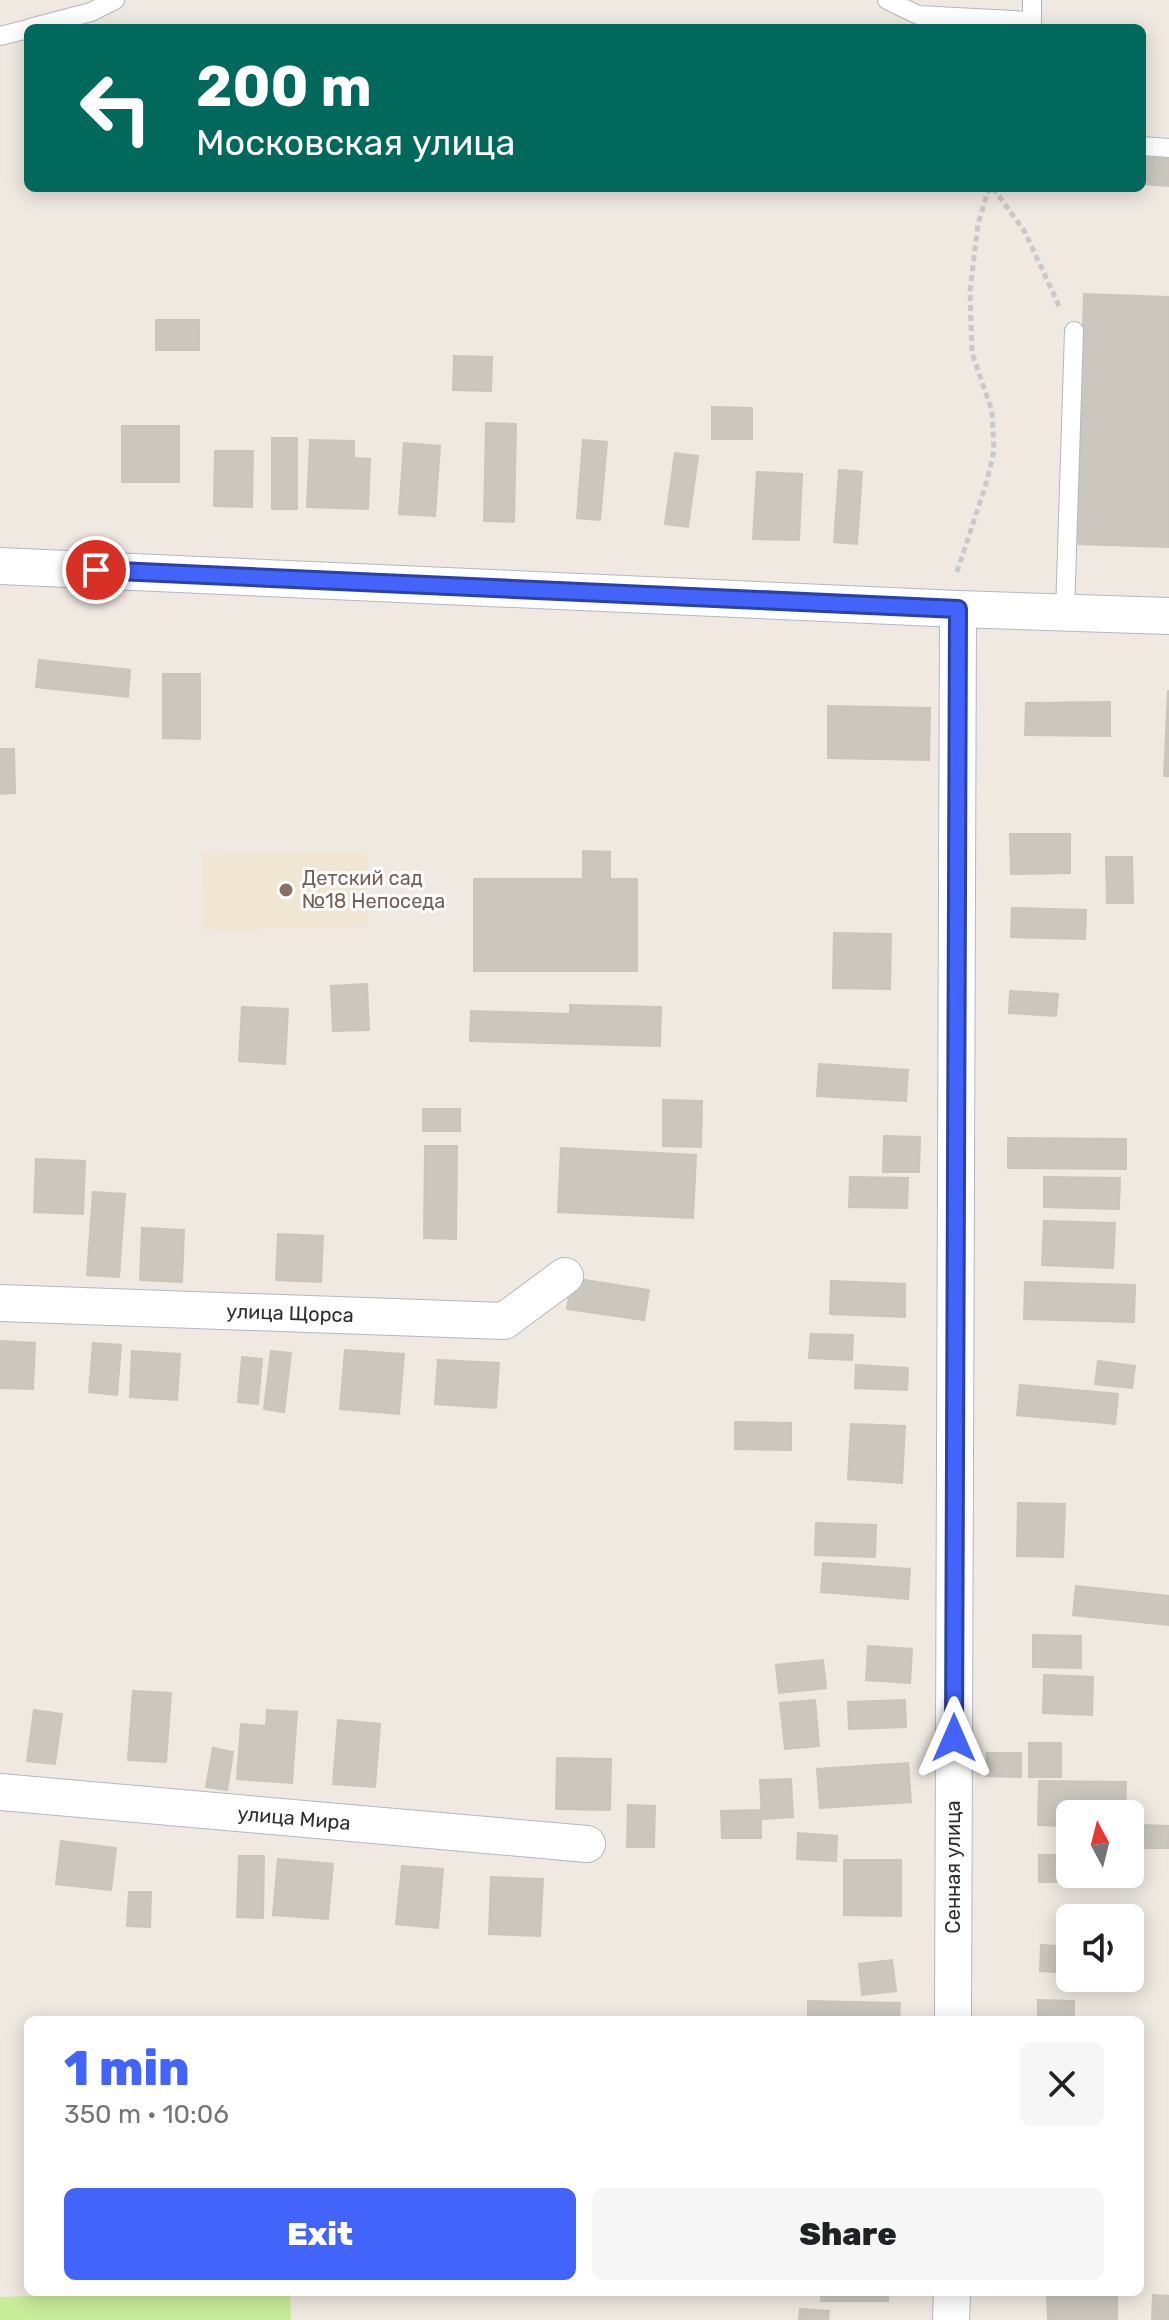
<!DOCTYPE html>
<html lang="en">
<head>
<meta charset="utf-8">
<style>
	:root { --surface:#fff; --page:#f6f6f6; --text:#202124; --muted:#757577; --accent:#4264fb }
	body { margin:0; font-family:Rubik,sans-serif; background:var(--page); color:var(--text); height:100vh; display:flex; flex-direction:column; font-size:30px; white-space:nowrap }
	* { box-sizing:border-box; margin:0 }
	p { font-size:26px; color:var(--muted) }
	.icon { flex:none; width:44px; height:44px; fill:none; stroke:currentColor; stroke-width:2; stroke-linecap:round; stroke-linejoin:round }
	.map { position:relative; flex:1; overflow:hidden }
	.sheet { position:absolute; left:24px; top:2016px; width:1120px; height:280px; display:flex; flex-direction:column; background:var(--surface); border-radius:12px; box-shadow:0 4px 20px #0003 }
	.sheet>* { flex:none }
	.banner { position:absolute; left:24px; top:24px; width:1122px; height:168px; border-radius:12px; box-shadow:0 4px 20px #0003; background:#00695c; color:#fff; overflow:hidden }
	.needle { width:52px; rotate:353deg }
	.buttons { position:absolute; left:1056px; top:1800px; display:grid; gap:16px }
	.buttons a { display:grid; place-items:center; width:88px; height:88px; border-radius:12px; background:var(--surface); box-shadow:0 4px 20px #0003; font-size:40px }
	.pin { position:absolute; display:grid; place-items:center; width:68px; height:68px; color:#fff; margin:-34px; border:4px solid #fff; border-radius:50%; box-shadow:0 2px 8px #0007 }
	.me { position:absolute; width:88px; margin:-44px; rotate:0deg; stroke-linejoin:round; filter:drop-shadow(0 0 6px #0008) }
	.turn { display:flex; align-items:center; gap:28px; height:168px; padding:0 40px; font-size:36px }
	.turn .icon { width:104px; height:104px; stroke-width:2.5 }
	.turn b { display:block; font-size:56px; line-height:68px }
	.round { display:grid; place-items:center; flex:none; width:84px; height:84px; border-radius:12px; background:var(--page) }
	.overview { display:flex; align-items:center; justify-content:space-between; height:136px; padding:0 40px }
	h1 { font-size:48px; font-weight:800; line-height:60px; color:var(--accent) }
	.cta { display:flex; gap:16px; margin-top:auto; padding:16px 40px }
	.cta a { flex:1; height:92px; border-radius:12px; background:var(--accent); color:#fff; font-size:32px; font-weight:800; line-height:92px; text-align:center }
	.cta a+a { background:var(--page); color:var(--text) }
	.map>svg:first-child { display:block }
	.education { fill:#f0e6d1 }
	.pitch { fill:#c9ec9a }
	.building { fill:#cbc7bf; stroke:#cbc5ba; stroke-width:2 }
	.lines { fill:none; stroke-linecap:round; stroke-linejoin:round }
	.lane-casing { stroke:#b4b7c1; stroke-width:20 }
	.street-casing { stroke:#b4b7c1; stroke-width:38 }
	.path { stroke:#c9c9c9; stroke-width:5; stroke-dasharray:6 4; stroke-linecap:butt }
	.lane { stroke:#fff; stroke-width:18 }
	.street { stroke:#fff; stroke-width:36 }
	.route-casing { stroke:#2b41a3; stroke-width:20 }
	.route { stroke:#4264fb; stroke-width:14 }
	.education-dot { fill:#8d6e63; stroke:#fff; stroke-width:3 }
	.labels { text-anchor:middle; dominant-baseline:central; stroke-width:6; stroke-linejoin:round; paint-order:stroke }
	.education-label { font-size:20px; fill:#785e54; stroke:#fff; text-anchor:start }
	.street-label { font-size:20px; fill:#2e2e2e; stroke:#fff }
</style>
</head>
<body>
<div class="map">
<svg width="1169" height="2320" viewBox="0 0 1169 2320">
	<rect width="100%" height="100%" fill="#efe9e1"/>
	<path class="education" d="M367,851l1,75 -164,4 -1,-76z"/>
	<path class="pitch" d="M139,2292h151l1,28h-291v-23z"/>
	<path class="building" d="M1142,157l27,2v27l-27,-2z
		M1084,294l85,3v250l-93,-3z
		M156,320h43v30h-43z
		M454,356l38,1 -1,34 -38,-1z
		M712,407l40,1v31h-40z
		M486,423l30,1 -2,98 -30,-1z
		M122,426h57v56h-57z
		M272,438h25v71h-25z
		M310,440l44,1v17l16,1 -2,50 -61,-2z
		M583,440l24,2 -7,78 -23,-2z
		M404,443l36,3 -5,70 -36,-2z
		M215,451h38l-1,56 -38,-1z
		M675,453l23,3 -10,71 -23,-3z
		M839,470l23,2 -5,72 -23,-2z
		M757,472l45,2 -3,66 -46,-1z
		M39,660l91,10 -2,27 -92,-10z
		M163,674h37v65l-37,-1z
		M1168,691h1v85h-5z
		M1110,702v34l-85,-1 1,-32z
		M828,706l102,2 -1,52 -101,-2z
		M0,749h14l1,44 -15,1z
		M1010,834h60v39l-59,1z
		M583,851l27,1v27h27v92h-163v-92h109z
		M1106,857h26l1,46h-26z
		M1012,908l74,2 -1,29 -74,-2z
		M834,933l57,1 -1,55 -57,-1z
		M367,984l2,46 -36,1 -2,-45z
		M1010,991l48,3 -2,22 -47,-3z
		M570,1005l91,2 -1,39 -190,-5 1,-30 99,3z
		M242,1007l46,2 -3,55 -46,-3z
		M819,1064l89,6 -2,31 -89,-5z
		M663,1100l39,1 -1,46 -38,-1z
		M423,1109h37v22h-37z
		M884,1136l36,1 -1,35h-36z
		M1008,1138l118,1v30l-118,-1z
		M425,1146h32l-1,93 -32,-1z
		M561,1148l135,7 -3,63 -135,-6z
		M36,1159l49,2 -2,53 -49,-2z
		M850,1177l58,1 -1,30 -58,-1z
		M1044,1177l76,1 -1,31 -75,-2z
		M93,1192l32,2 -6,83 -32,-2z
		M1044,1221l71,2 -2,45 -71,-3z
		M142,1228l42,2 -2,52 -42,-2z
		M278,1234l45,2 -2,46 -45,-2z
		M572,1278l77,12 -5,30 -77,-11z
		M831,1281l74,3v33l-75,-3z
		M1025,1282l110,3 -1,37 -110,-3z
		M811,1334l42,1 -1,25 -43,-2z
		M0,1341l35,2 -2,46 -33,-1z
		M93,1343l28,2 -4,50 -28,-3z
		M345,1350l59,4 -5,60 -59,-5z
		M132,1351l48,3 -3,46 -47,-3z
		M271,1351l20,2 -7,59 -20,-3z
		M242,1357l20,2 -4,45 -20,-2z
		M438,1360l61,3 -3,45 -61,-4z
		M1098,1361l37,5 -3,22 -37,-4z
		M856,1365l52,3 -1,22 -52,-2z
		M1020,1385l98,9 -3,30 -98,-9z
		M735,1422l56,1v27l-56,-1z
		M851,1424l54,2 -3,57 -54,-4z
		M1018,1503l47,1 -2,53 -46,-1z
		M816,1523l60,2 -1,32 -60,-2z
		M823,1563l87,6 -2,30 -87,-7z
		M1076,1586l93,10v29l-96,-10z
		M1033,1635l48,1v32l-48,-1z
		M868,1646l44,3 -2,34 -44,-3z
		M823,1660l3,28 -47,5 -3,-28z
		M1044,1675l49,2 -1,38 -49,-2z
		M133,1691l38,2 -5,69 -38,-2z
		M815,1700l4,46 -34,3 -5,-46z
		M905,1700l1,27 -57,2 -1,-27z
		M34,1710l28,4 -7,50 -28,-3z
		M267,1710l30,2 -5,71 -55,-4 4,-55 25,2z
		M338,1720l42,4 -5,63 -42,-3z
		M1029,1743h32v34h-32z
		M213,1748l20,4 -6,38 -21,-3z
		M987,1753h34v24l-35,-1z
		M557,1758l54,1 -1,51 -54,-1z
		M908,1763l3,39 -91,6 -3,-39z
		M791,1779l2,38 -31,2 -2,-39z
		M1039,1781l87,1 -1,32h-55v12l-32,-1z
		M628,1805l27,1 -1,41h-27z
		M761,1810v28h-39l-1,-27z
		M1139,1825l30,1v22h-30z
		M798,1833l39,3 -1,25 -39,-2z
		M61,1841l55,7 -5,42 -55,-6z
		M1039,1855h31v19h60v-19h6l1,26 -98,1z
		M239,1856h25l-1,62 -26,-1z
		M278,1859l55,5 -5,55 -55,-4z
		M844,1860h57v56l-57,-1z
		M402,1866l41,3 -5,59 -42,-4z
		M491,1877l52,2 -3,57 -51,-2z
		M129,1892h22l-1,35 -23,-1z
		M1041,1945l29,2v26l-30,-2z
		M892,1960l4,31 -34,4 -3,-31z
		M1038,2000l36,1v19h-36z
		M808,2001l92,2 -1,17h-91z
		M821,2292h67v9h-67z
		M1047,2294h70v26h-69z
		M1153,2295l16,1v24h-17z
		M800,2309l29,2 -1,9h-29z"/>
	<g class="lines">
		<g class="lane-casing">
			<path id="lane" d="M887,0l31,15 114,6v-21
				M30,28l61,-16 24,-12
				M0,36l28,-7
				M1142,146l27,2
				M1065,613l9,-282"/>
		</g>
		<g class="street-casing">
			<path id="street" d="M0,566l958,43 211,7
				M0,1303l504,18 61,-45
				M0,1792l587,52
				M953,2020l5,-1411
				M951,2320l1,-28"/>
		</g>
		<path class="path" d="M993,188l32,44 35,76
			M957,572l29,-88 8,-33 -2,-40 -20,-58 -2,-62 8,-67 11,-36"/>
		<use href="#lane" class="lane"/>
		<use href="#street" class="street"/>
	</g>
	<g class="lines">
		<g class="route-casing">
			<path id="route" d="M96,570l862,39 -4,1129"/>
		</g>
		<use href="#route" class="route"/>
	</g>
	<circle class="education-dot" cx="286" cy="890" r="8"/>
	<g class="labels">
		<g class="education-label">
			<text x="302" y="878">Детский сад<tspan x="302" dy="23">№18 Непоседа</tspan></text>
		</g>
		<g class="street-label">
			<text transform="translate(290 1313) rotate(2)">улица Щорса</text>
			<text transform="translate(294 1818) rotate(5)">улица Мира</text>
			<text transform="translate(953 1867) rotate(-90)">Сенная улица</text>
		</g>
	</g>
</svg>
<div class="buttons">
<a><svg class="needle" viewBox="-14 -14 28 28"><path d="M0-13l5 13h-10z" fill="#e53935"/><path d="M0 13l5-13h-10z" fill="#757577"/></svg></a>
<a><svg class="icon" aria-label="sound" viewBox="0 0 24 24"><path d="M4 9h4l5-4v14l-5-4H4zM17 9q2 3 0 6"/></svg></a>
</div>
<div class="pin" style="left:96px;top:570px;background:#d93025"><svg class="icon" aria-label="arrive" viewBox="0 0 24 24"><path d="M6 21V4h12l-3 4 3 4H6"/></svg></div>
<svg class="me" style="left:954px;top:1738px" viewBox="-20 -20 40 40"><path d="M0-17L14 15 0 8-14 15z" fill="#4264fb" stroke="#fff" stroke-width="4"/></svg>
<div class="banner">
<div class="turn"><svg class="icon" aria-label="left" viewBox="0 0 24 24"><path d="M17 20v-9H6M10 6l-5 5 5 5"/></svg><div><b>200 m</b>Московская улица</div></div>
</div>
<section class="sheet">
<div class="overview"><div><h1>1 min</h1><p>350 m · 10:06</p></div><a class="round"><svg class="icon" aria-label="close" viewBox="0 0 24 24"><path d="M6 6l12 12M18 6L6 18"/></svg></a></div>
<div class="cta"><a>Exit</a><a>Share</a></div>
</section>
</div>
</body>
</html>
